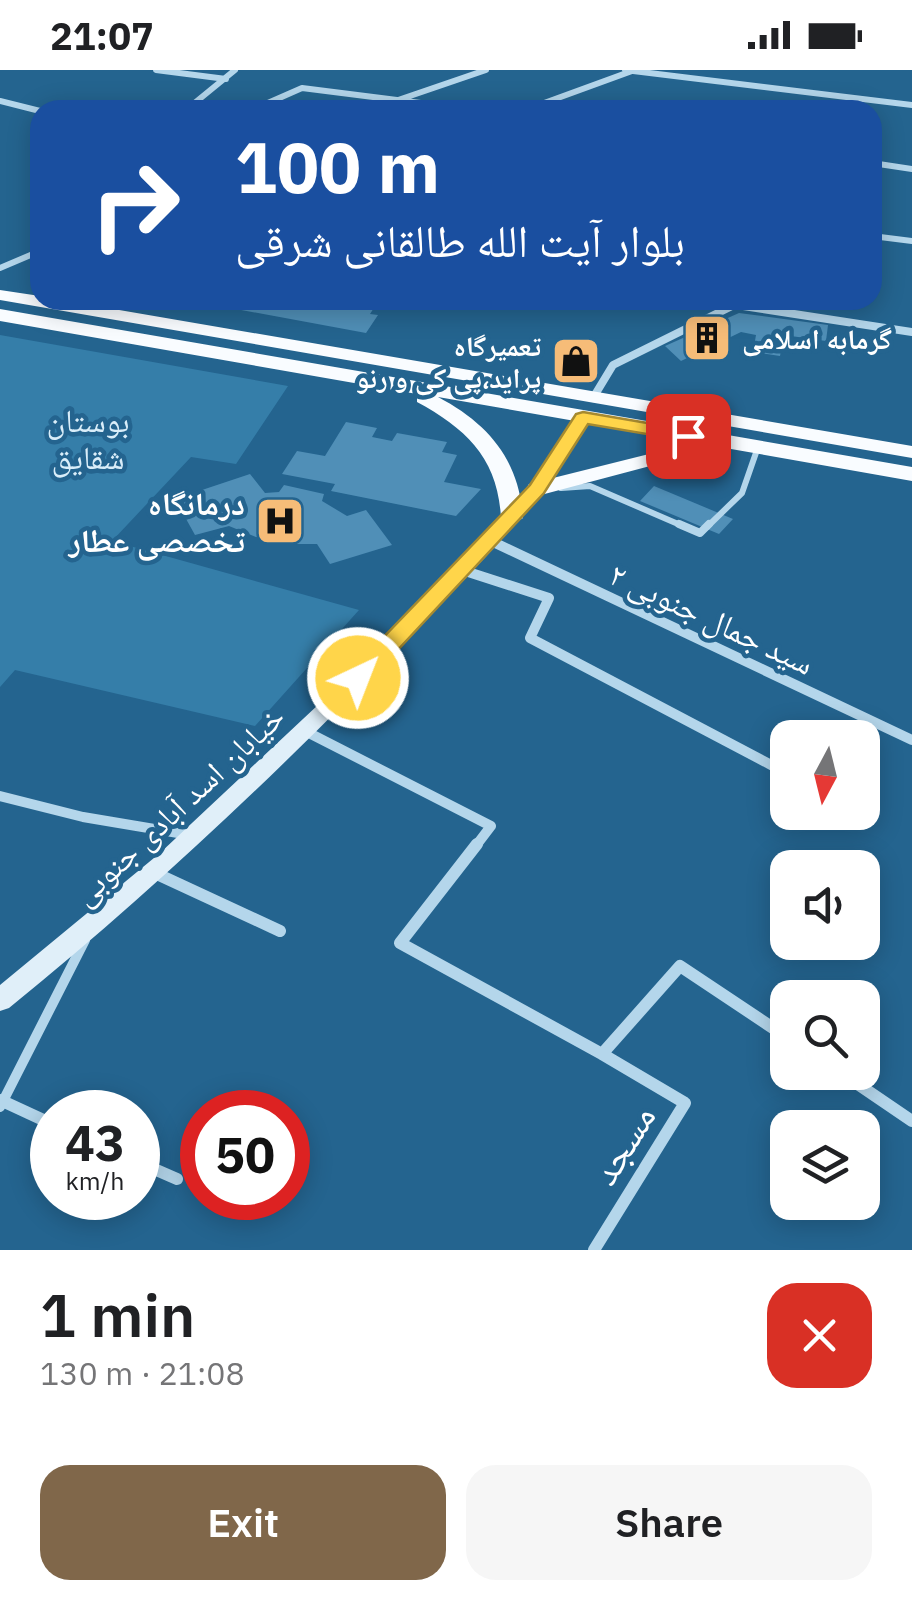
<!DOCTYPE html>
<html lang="en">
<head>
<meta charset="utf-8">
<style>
	:root { --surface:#fff; --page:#f6f6f6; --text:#202124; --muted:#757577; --accent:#80674a }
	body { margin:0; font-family:"IBM Plex Sans","Noto Naskh Arabic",sans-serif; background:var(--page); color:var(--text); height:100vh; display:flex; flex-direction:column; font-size:38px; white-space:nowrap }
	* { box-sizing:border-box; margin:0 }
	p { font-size:32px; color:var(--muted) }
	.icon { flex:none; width:55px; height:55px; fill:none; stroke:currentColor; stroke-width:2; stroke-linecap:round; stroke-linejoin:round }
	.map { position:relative; height:1180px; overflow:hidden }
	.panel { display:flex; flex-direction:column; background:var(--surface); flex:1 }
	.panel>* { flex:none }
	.hud { position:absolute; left:30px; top:30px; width:852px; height:210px; border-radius:30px; box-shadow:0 5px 25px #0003; background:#1a4fa0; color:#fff; overflow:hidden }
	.needle { width:65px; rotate:187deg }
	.fabs { position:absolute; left:770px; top:650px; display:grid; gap:20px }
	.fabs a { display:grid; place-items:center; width:110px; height:110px; border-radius:20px; background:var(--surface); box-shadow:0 5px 25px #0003; font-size:50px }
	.speed { position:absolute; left:30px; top:1020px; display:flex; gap:20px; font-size:50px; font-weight:700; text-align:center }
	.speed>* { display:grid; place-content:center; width:130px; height:130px; border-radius:50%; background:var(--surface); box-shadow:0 5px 25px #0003; line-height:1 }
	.speed small { font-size:25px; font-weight:400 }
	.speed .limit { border:15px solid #d22; background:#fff; color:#111 }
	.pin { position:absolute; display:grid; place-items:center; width:85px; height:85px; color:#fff; margin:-42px; border-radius:20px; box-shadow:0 5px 15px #0006 }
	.me { position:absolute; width:110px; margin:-55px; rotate:43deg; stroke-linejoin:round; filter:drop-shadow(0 0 8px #0008) }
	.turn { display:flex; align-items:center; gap:35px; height:210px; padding:0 40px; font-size:45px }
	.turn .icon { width:130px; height:130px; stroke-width:2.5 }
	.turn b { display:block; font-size:70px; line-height:85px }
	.round { display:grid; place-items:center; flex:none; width:105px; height:105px; border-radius:30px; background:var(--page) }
	.headline { display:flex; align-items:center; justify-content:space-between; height:170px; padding:0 40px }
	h1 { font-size:60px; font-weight:600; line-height:75px }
	.button { display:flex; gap:20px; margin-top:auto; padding:20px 40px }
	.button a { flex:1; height:115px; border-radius:30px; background:var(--accent); color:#fff; font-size:40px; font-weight:600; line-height:115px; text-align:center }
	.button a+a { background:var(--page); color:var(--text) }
	.status { display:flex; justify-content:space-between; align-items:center; height:70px; padding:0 50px; background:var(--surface); direction:ltr }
	.status svg { height:28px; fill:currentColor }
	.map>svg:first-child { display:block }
	.green { fill:#357ea9 }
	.building { fill:#508fb7 }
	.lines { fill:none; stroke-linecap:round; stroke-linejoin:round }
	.service-far2 { stroke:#b4d6eb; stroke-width:6 }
	.service-far1 { stroke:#b4d6eb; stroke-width:8 }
	.service { stroke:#b4d6eb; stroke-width:10 }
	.minor-far3 { stroke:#b4d6eb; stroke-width:6 }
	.minor-far2 { stroke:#b4d6eb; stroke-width:8 }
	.minor-far1 { stroke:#b4d6eb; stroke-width:10 }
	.minor { stroke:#b4d6eb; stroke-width:12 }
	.secondary { fill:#e0eff9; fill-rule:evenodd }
	.primary { fill:#f9fcff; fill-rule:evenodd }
	.route { fill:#ffd54a; stroke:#a68a30; stroke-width:2.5 }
	.labels { text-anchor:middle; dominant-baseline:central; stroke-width:9; stroke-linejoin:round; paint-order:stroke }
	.far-poi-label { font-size:28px; font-weight:bold; fill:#fff; stroke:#24648f; text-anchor:start }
	.park-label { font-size:32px; fill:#d9edf9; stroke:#24648f }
	.poi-label { font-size:32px; font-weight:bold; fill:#fff; stroke:#24648f; text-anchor:end }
	.street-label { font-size:32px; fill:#fff; stroke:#24648f }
	.near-street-label { font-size:38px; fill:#fff; stroke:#24648f }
</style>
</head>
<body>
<div class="status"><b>21:07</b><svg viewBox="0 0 49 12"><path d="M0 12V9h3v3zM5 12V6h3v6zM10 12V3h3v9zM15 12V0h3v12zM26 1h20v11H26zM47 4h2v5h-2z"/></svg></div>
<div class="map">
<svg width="912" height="1180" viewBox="0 0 912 1180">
	<rect width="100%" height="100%" fill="#24648f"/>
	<path class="green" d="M0,265l288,51 -52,78 -45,-7 -79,84 247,69 -104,116 -240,-56 -15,17z"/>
	<path class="building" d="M187,230h103l38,7 5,-7h46l-9,14 8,1 -12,18z
		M739,243l89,12 -2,16 -42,-6 -4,21 -27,-4 3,-17 -15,-3 -60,29 -16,-15z
		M346,352l31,6 -5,9 20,4 5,-8 50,9 -5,10 15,3 -13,27 37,7 -25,27 -125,-25 4,-7 -53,-10 15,-23 28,5z
		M250,404l15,19 14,-1 5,-7 40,9 -2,7 25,15 19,-6 26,35 -62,19 -13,-20h-34l1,-4 -28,-3 -27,-11 -34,9 -20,-36z
		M654,416l79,33 -14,15 -79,-33z"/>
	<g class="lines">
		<path class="service-far2" d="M561,418l29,-2 95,41
			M707,457l35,-34 16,-46"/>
		<path class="service-far1" d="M679,454l21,9 9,-9"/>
		<path class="service" d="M0,1037l85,-167"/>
		<path class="minor-far3" d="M156,0l70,9
			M625,0l287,35
			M0,31l40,10
			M186,40l49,-40
			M252,40l50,-22 174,22
			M369,40l117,-40
			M525,40l107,-39
			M872,93l40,6
			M872,166l40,5
			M0,198l40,-17"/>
		<path class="minor-far2" d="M704,230l208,32
			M593,328l20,-33 121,-60"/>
		<path class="minor-far1" d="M491,471l421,199
			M462,500l87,28 -19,40 243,128
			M307,662l184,94 -16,21
			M0,726l83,21 107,18"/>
		<path class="minor" d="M477,774l-77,99 202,111 78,-88 108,72
			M157,804l123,57
			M840,1002l72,49
			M0,1030l52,24
			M138,1092l39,17
			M594,1180l91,-147 -83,-49"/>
		<path class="secondary" d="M583,343l8,5c-44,81 -111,144 -174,211 -129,134 -263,262 -408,379l-9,3v-26l160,-132 159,-149 188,-192 38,-46 32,-51z"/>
		<path class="primary" d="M0,220l40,6v4h21l851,146v12l-912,-158z
			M0,239l912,158v14l-181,-32 -2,6 -7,2 -53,4 -132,35 -8,-2 -3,-5 3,-5 140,-35 43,-4 -274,-48c51,27 81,63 85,121l-11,7 -11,-7c-3,-59 -34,-89 -84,-116v-8l-417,-73z"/>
	</g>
	<path class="route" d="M583,342l105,18 9,6 -9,5 -100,-17 -44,69 -178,191h-16v-12l180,-187 46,-71z"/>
	<defs>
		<g id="building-square" transform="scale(2.5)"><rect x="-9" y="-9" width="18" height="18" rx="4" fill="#f6bc78" stroke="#24648f"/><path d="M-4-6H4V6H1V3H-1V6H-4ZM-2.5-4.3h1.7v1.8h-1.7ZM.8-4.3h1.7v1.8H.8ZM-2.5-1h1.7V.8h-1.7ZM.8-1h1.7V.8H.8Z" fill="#111"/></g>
		<g id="shop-square" transform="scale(2.5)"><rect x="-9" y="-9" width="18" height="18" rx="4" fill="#f6bc78" stroke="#24648f"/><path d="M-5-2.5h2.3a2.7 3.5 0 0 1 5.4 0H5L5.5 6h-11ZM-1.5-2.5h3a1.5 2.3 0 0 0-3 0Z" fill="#111"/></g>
		<g id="hospital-square" transform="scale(2.5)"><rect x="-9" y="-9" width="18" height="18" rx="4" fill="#f6bc78" stroke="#24648f"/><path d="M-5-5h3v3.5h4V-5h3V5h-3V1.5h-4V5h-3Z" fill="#111"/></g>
	</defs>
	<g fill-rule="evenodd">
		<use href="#building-square" x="707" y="268"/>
		<use href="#shop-square" x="576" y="291"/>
		<use href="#hospital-square" x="280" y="451"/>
	</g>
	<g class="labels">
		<g class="far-poi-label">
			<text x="742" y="268">گرمابه اسلامی</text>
			<text x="541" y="275" text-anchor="end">تعمیرگاه<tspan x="541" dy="32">پراید،پی کی و رنو</tspan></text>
		</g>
		<g class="park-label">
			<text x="88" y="350">بوستان<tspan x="88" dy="37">شقایق</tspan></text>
		</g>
		<g class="poi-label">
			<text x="245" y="433">درمانگاه<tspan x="245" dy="37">تخصصی عطار</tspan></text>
		</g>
		<g class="street-label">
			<text transform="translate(712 548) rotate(25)">سید جمال جنوبی ۲</text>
			<text transform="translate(178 735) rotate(-43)">خیابان اسد آبادی جنوبی</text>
		</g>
		<g class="near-street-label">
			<text transform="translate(622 1074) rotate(-58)">مسجد</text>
		</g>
	</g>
</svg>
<div class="fabs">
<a><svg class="needle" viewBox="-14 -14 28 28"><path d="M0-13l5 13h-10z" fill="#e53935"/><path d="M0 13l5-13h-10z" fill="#757577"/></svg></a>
<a><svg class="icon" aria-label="sound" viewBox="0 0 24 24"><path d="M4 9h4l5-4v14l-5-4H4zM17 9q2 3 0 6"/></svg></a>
<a><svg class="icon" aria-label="search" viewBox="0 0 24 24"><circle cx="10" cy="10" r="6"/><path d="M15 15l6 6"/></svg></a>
<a><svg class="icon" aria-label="layers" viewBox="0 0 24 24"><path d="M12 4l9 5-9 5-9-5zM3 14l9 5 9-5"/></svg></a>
</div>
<div class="speed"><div>43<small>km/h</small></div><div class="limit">50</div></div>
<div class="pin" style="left:688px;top:366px;background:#d93025"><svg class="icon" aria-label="arrive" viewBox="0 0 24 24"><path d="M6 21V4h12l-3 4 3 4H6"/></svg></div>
<svg class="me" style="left:358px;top:608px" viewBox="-20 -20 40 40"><circle r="17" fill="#ffd54a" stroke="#fff" stroke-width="3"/><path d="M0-11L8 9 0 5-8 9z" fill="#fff"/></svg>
<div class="hud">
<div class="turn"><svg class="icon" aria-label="right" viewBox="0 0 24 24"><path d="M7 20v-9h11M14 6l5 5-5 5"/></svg><div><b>100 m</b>بلوار آیت الله طالقانی شرقی</div></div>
</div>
</div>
<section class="panel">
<div class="headline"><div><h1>1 min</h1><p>130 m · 21:08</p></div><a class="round" style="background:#d93025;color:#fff"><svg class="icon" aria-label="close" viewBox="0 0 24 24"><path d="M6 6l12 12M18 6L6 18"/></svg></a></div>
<div class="button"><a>Exit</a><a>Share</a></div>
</section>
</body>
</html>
